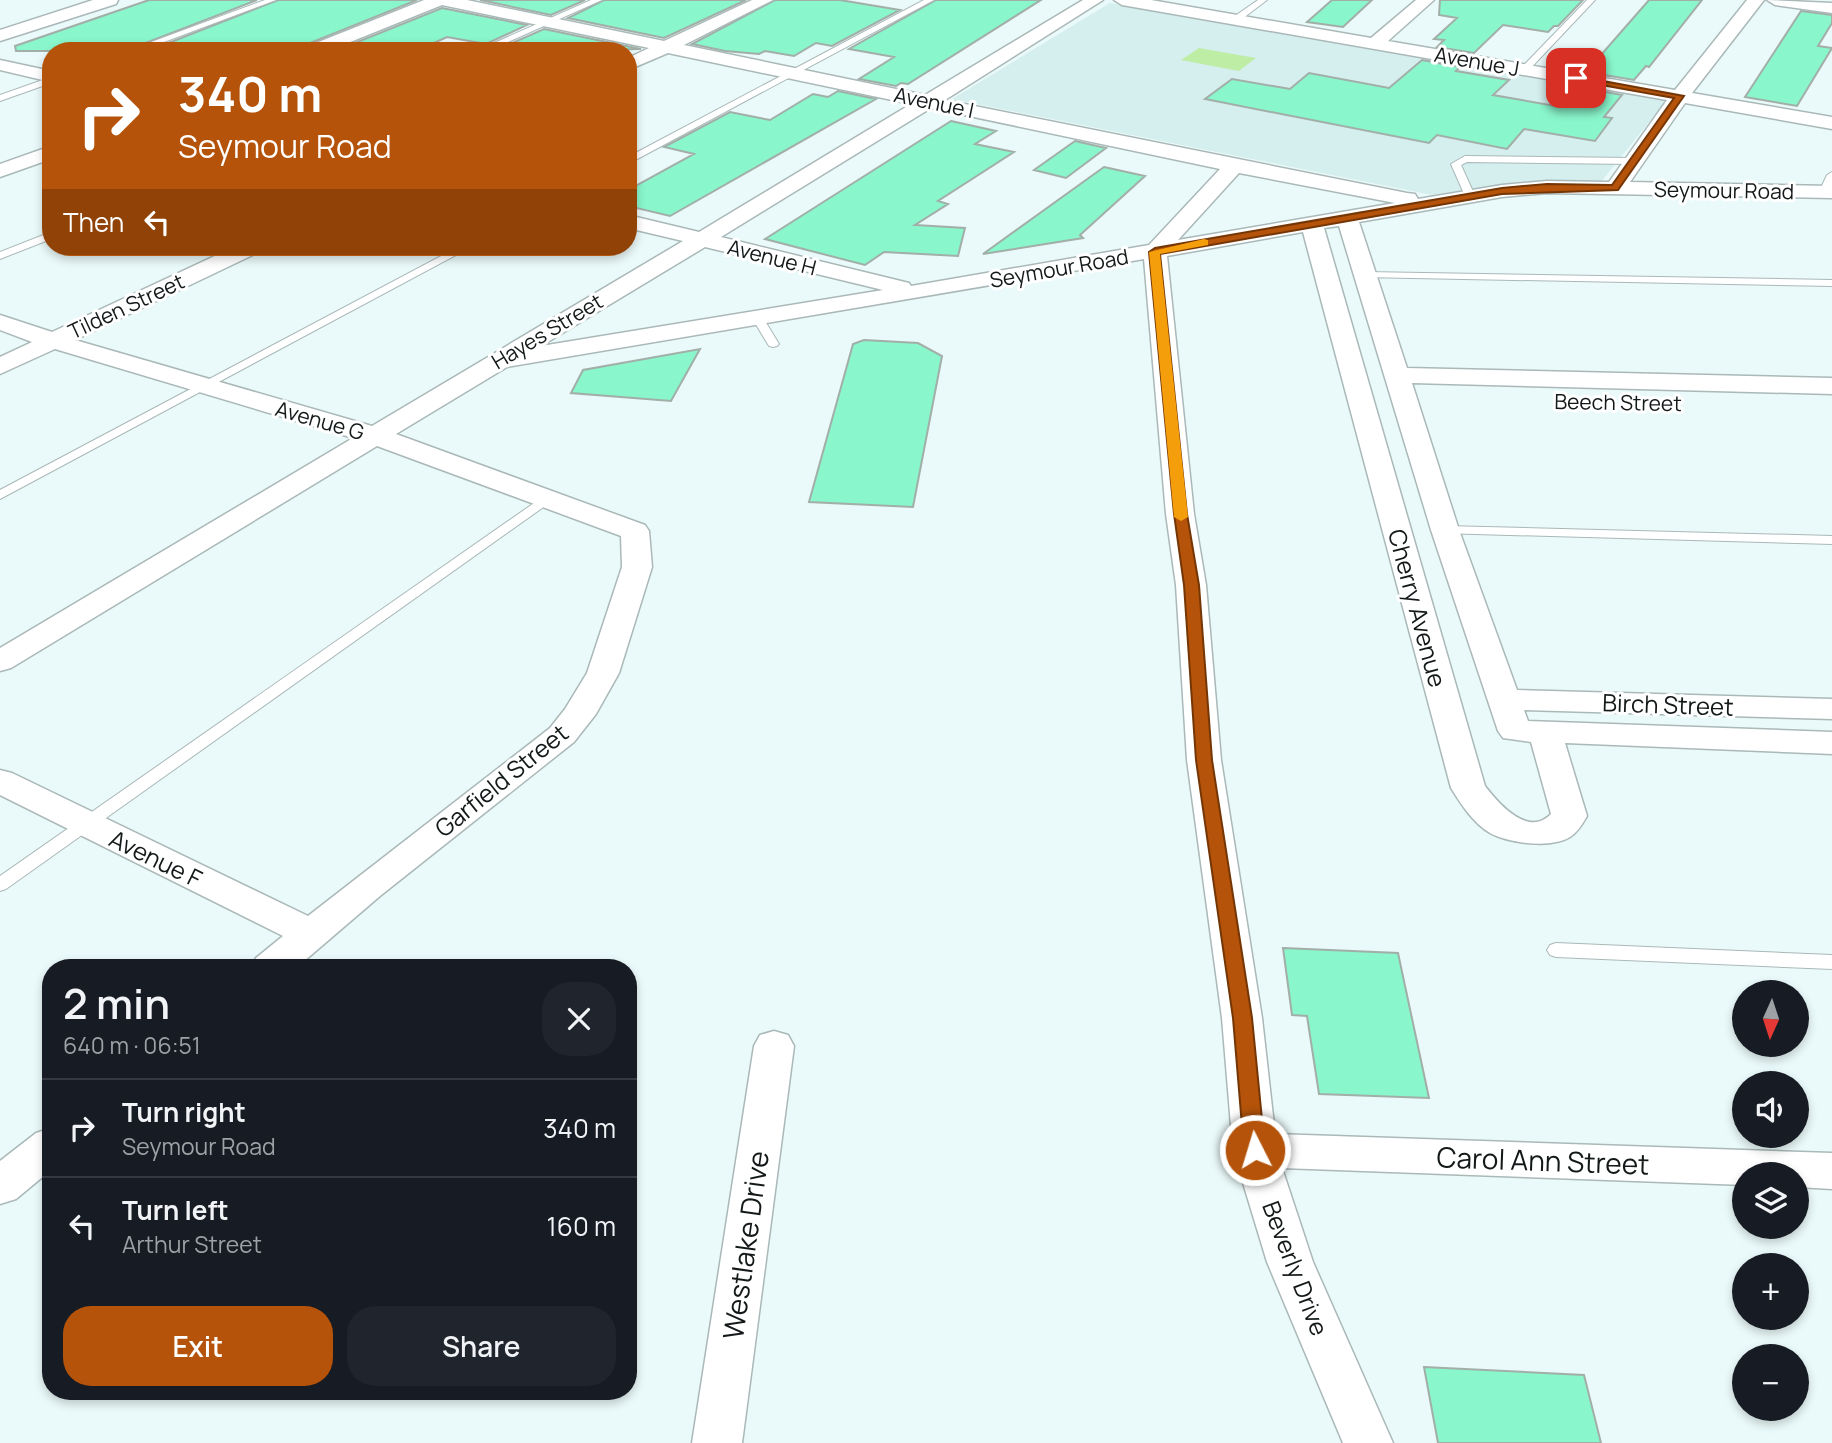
<!DOCTYPE html>
<html lang="en">
<head>
<meta charset="utf-8">
<style>
	:root { --surface:#171b24; --page:#20242c; --text:#f1f3f6; --muted:#9ea1a6; --line:#363941; --accent:#b45309 }
	body { margin:0; font-family:Manrope,sans-serif; background:var(--page); color:var(--text); height:100vh; display:flex; flex-direction:column; font-size:26px; white-space:nowrap }
	* { box-sizing:border-box; margin:0 }
	p { font-size:23px; color:var(--muted) }
	.icon { flex:none; width:38px; height:38px; fill:none; stroke:currentColor; stroke-width:2; stroke-linecap:round; stroke-linejoin:round }
	.map { position:relative; flex:1; overflow:hidden }
	.drawer { position:absolute; left:42px; top:959px; width:595px; height:441px; display:flex; flex-direction:column; background:var(--surface); border-radius:28px; box-shadow:0 4px 10px #0003 }
	.drawer>* { flex:none }
	.banner { position:absolute; left:42px; top:42px; width:595px; height:214px; border-radius:28px; box-shadow:0 4px 10px #0003; background:#b45309; color:#fff; overflow:hidden }
	.needle { width:46px; rotate:183deg }
	.fabs { position:absolute; left:1732px; top:980px; display:grid; gap:14px }
	.fabs a { display:grid; place-items:center; width:77px; height:77px; border-radius:50%; background:var(--surface); box-shadow:0 4px 10px #0003; font-size:35px }
	.pin { position:absolute; display:grid; place-items:center; width:60px; height:60px; color:#fff; margin:-30px; border-radius:14px; box-shadow:0 4px 10px #0006 }
	.me { position:absolute; width:77px; margin:-38px; rotate:355deg; stroke-linejoin:round; filter:drop-shadow(0 0 5px #0008) }
	.turn { display:flex; align-items:center; gap:24px; height:147px; padding:0 21px; font-size:32px }
	.turn .icon { width:91px; height:91px; stroke-width:2.5 }
	.turn b { display:block; font-size:49px; line-height:60px }
	.then { display:flex; align-items:center; height:66px; padding:0 21px; background:#0003; gap:14px; font-size:26px }
	.round { display:grid; place-items:center; flex:none; width:74px; height:74px; border-radius:28px; background:var(--page) }
	.summary { display:flex; align-items:center; justify-content:space-between; height:119px; padding:0 21px }
	h1 { font-size:42px; font-weight:600; line-height:52px }
	.button { display:flex; gap:14px; margin-top:auto; padding:14px 21px }
	.button a { flex:1; height:80px; border-radius:28px; background:var(--accent); color:#fff; font-size:28px; font-weight:600; line-height:80px; text-align:center }
	.button a+a { background:var(--page); color:var(--text) }
	ul { padding:0; list-style:none }
	li { display:flex; align-items:center; gap:21px; height:98px; padding:0 21px; border-top:2px solid var(--line) }
	li div { flex:1 }
	li b { display:block; font-size:26px }
	li em { font-style:normal }
	.map>svg:first-child { display:block }
	.built { fill:#d5eeee }
	.green { fill:#beeda6 }
	.building { fill:#89f6cc; stroke:#a2aea8; stroke-width:2 }
	.lines { fill:none; stroke-linecap:round; stroke-linejoin:round }
	.service-casing { stroke:#aab8b8; stroke-width:2 }
	.minor-casing { stroke:#aab8b8; stroke-width:3 }
	.service { fill:#fff; fill-rule:evenodd }
	.minor { fill:#fff; fill-rule:evenodd }
	.route { fill:#b45309; stroke:#753606; stroke-width:2 }
	.slow { fill:#f59e0b }
	.labels { text-anchor:middle; dominant-baseline:central; stroke-width:6; stroke-linejoin:round; paint-order:stroke }
	.far-street-label { font-size:21px; fill:#131819; stroke:#fff }
	.street-label { font-size:24px; fill:#131819; stroke:#fff }
	.near-street-label { font-size:28px; fill:#131819; stroke:#fff }
</style>
</head>
<body>
<div class="map">
<svg width="1832" height="1443" viewBox="0 0 1832 1443">
	<rect width="100%" height="100%" fill="#eaf9f9"/>
	<path class="built" d="M1110,3l557,97 -67,83 -76,-2 -92,14 -480,-96z"/>
	<path class="green" d="M1199,48l57,10 -17,13 -58,-11z"/>
	<path class="building" d="M149,0h108l-132,51h-109l-1,-5z
		M278,0h139l-112,45 -4,6h-153z
		M480,0h105l-34,15z
		M604,0h142l-82,38 -96,-20z
		M775,0h65l60,10 -68,36 -16,-3 -22,13 -29,-5 -6,3 -34,-3 -33,-7z
		M936,0h105l-133,84 -7,-1 -5,3 -37,-7 35,-22 -45,-8z
		M1332,0h40l-29,27 -36,-5z
		M1440,0h143l-25,26h-4l-6,6 -45,-7 -29,28 -37,-6 7,-7 -10,-1 23,-21 -18,-3z
		M1649,0h53l-53,67 -3,-1 -12,14 -48,-8z
		M442,8l85,17 -41,19 -39,-7 -31,14h-22l-39,-8z
		M1801,11l31,4v8l-14,23 14,2 -35,58 -52,-9z
		M544,29l97,20 -119,2 -19,-4z
		M1422,60l38,7 -4,4 53,9 -16,15 62,11 18,-20 49,9 -18,22 8,1 -17,23 -71,-12 -17,20 -70,-14 -8,8 -224,-44 27,-20 58,10 19,-16 80,15z
		M838,91l38,8 -206,117 -42,-10v-16l66,-36 -30,-7 66,-35 40,8 43,-26 15,3z
		M951,121l45,10 -21,13 39,8 -76,49 10,3 -33,21 50,3 -7,28 -74,-4 -19,13 -100,-26z
		M1075,141l31,7 -40,30 -32,-8z
		M1104,167l41,9 -65,59 3,3 -100,16z
		M864,340l54,3 24,13 -29,151 -104,-5 44,-158z
		M700,349l-29,52 -100,-8 12,-23z
		M1283,948l115,5 31,145 -110,-4 -12,-78 -15,-1z
		M1424,1367l160,8 17,68h-163z"/>
	<g class="lines">
		<g class="service-casing">
			<path id="service" d="M265,0h11l-136,51h-13z
				M591,0h11l-114,51h-12z
				M924,0h10l-306,164v-7z
				M1258,0h9l-29,22h-6v-4z
				M1587,0h8l-68,72h-6v-4z
				M51,77v6l-51,18v-6z
				M1465,156l169,2 5,3 -5,3 -167,-2 -6,3 14,31 -5,3 -5,-3 -14,-32z
				M1832,172v14l-3,6 -9,2 -1,-2 8,-17z
				M51,232v7l-51,20v-7z
				M458,247h13l-471,252v-9z
				M1366,272l466,8v6l-470,-9v-4z
				M758,315l4,1 17,28 -2,2 -4,1 -4,-1 -17,-28z
				M547,494l5,1v6l-546,388 -6,2v-15z
				M1445,526l387,10v8l-392,-11 -2,-3z
				M1556,943l276,12v14l-276,-12 -6,-2 -3,-5 3,-5z"/>
		</g>
		<g class="minor-casing">
			<path id="minor" d="M93,0h25l-2,4 -116,37v-11z
				M424,0h43l197,41 88,-41h21l-89,45 241,50 158,-95h20l-158,100 462,93 8,1 3,5 84,-14 45,-4 62,1 58,-82 -545,-95 -8,-5h37l220,38 45,-38h18l-46,41 287,49 72,-90h17l-72,93 140,24v12l-147,-26 -55,79 202,4v12l-285,-5 -45,4 -143,25 48,146 425,10v16l-420,-11 47,147 58,160 315,9v20l-308,-9 4,11 304,11v22l-267,-11 22,73c-4,7 -10,17 -17,21 -19,12 -62,6 -80,-4 -17,-10 -29,-29 -39,-45l-148,-556 -136,24 27,258 12,71 15,175 41,258 13,116 557,19v36l-35,-2v-13h-52v11l-463,-17 31,94 80,181h-50l-76,-181 -34,-112 -11,-132 -35,-258 -11,-175 -10,-71 -22,-255 -637,108 -111,67 249,91 4,6 3,36 -33,106 -23,41 -22,28 -194,154 -84,72h-45l5,-10 27,-22 -283,-141v-25l12,3 296,143 242,-188 15,-19 22,-36 35,-106 -1,-31 -244,-90 -366,222 -11,3v-23l353,-210 -298,-89 -55,25v-17l32,-15 -32,-12v-15l52,17 182,-85h28l-3,5 -184,88 297,86 311,-185 -55,-13v-13l71,17 212,-128 -243,-51 -40,17v-12l21,-10 -207,-43 -114,46h-25l3,-4zM931,108l289,61 -71,76 -238,41 -2,-3 -188,-46zM1239,173l156,30 -217,37zM1339,226l92,304 67,201 5,7 28,4 20,72c-23,24 -53,-11 -66,-28l-161,-558zM705,247l178,43 -342,56z
				M1767,0l65,3v10l-57,-8z
				M0,60l51,11v11l-51,-12z
				M51,146v13l-51,18v-13z
				M774,1031l14,4 6,11 -52,397h-50l62,-397 6,-11z
				M51,1128v42l-35,29 -16,5v-43l36,-28z"/>
		</g>
		<use href="#service" class="service"/>
		<use href="#minor" class="minor"/>
	</g>
	<path class="route" d="M1576,76l108,20 -66,94 -116,4 -342,60 27,260 12,71 13,175 40,258 13,132 -3,6 -7,2 -8,-2 -3,-6 -11,-132 -37,-258 -12,-175 -10,-71 -25,-262 6,-4 347,-60 45,-4 65,1 62,-87 -101,-18v-3z"/>
	<path class="slow" d="M1204,239l4,1v5l-48,9 28,263 -7,4 -7,-4 -25,-265z"/>
	<g class="labels">
		<g class="far-street-label">
			<text transform="translate(1477 61) rotate(10)">Avenue J</text>
			<text transform="translate(934 102) rotate(12)">Avenue I</text>
			<text transform="translate(1724 190) rotate(1)">Seymour Road</text>
			<text transform="translate(772 257) rotate(14)">Avenue H</text>
			<text transform="translate(1059 268) rotate(-10)">Seymour Road</text>
			<text transform="translate(126 306) rotate(-25)">Tilden Street</text>
			<text transform="translate(547 331) rotate(-31)">Hayes Street</text>
			<text transform="translate(1618 402) rotate(1)">Beech Street</text>
			<text transform="translate(320 420) rotate(16)">Avenue G</text>
		</g>
		<g class="street-label">
			<text transform="translate(1418 608) rotate(75)">Cherry Avenue</text>
			<text transform="translate(1668 704) rotate(2)">Birch Street</text>
			<text transform="translate(501 780) rotate(-39)">Garfield Street</text>
			<text transform="translate(156 858) rotate(26)">Avenue F</text>
			<text transform="translate(1296 1268) rotate(69)">Beverly Drive</text>
		</g>
		<g class="near-street-label">
			<text transform="translate(1543 1160) rotate(2)">Carol Ann Street</text>
			<text transform="translate(745 1245) rotate(-82)">Westlake Drive</text>
		</g>
	</g>
</svg>
<div class="fabs">
<a><svg class="needle" viewBox="-14 -14 28 28"><path d="M0-13l5 13h-10z" fill="#e53935"/><path d="M0 13l5-13h-10z" fill="#9ea1a6"/></svg></a>
<a><svg class="icon" aria-label="sound" viewBox="0 0 24 24"><path d="M4 9h4l5-4v14l-5-4H4zM17 9q2 3 0 6"/></svg></a>
<a><svg class="icon" aria-label="layers" viewBox="0 0 24 24"><path d="M12 4l9 5-9 5-9-5zM3 14l9 5 9-5"/></svg></a>
<a>+</a>
<a>−</a>
</div>
<div class="pin" style="left:1576px;top:78px;background:#d93025"><svg class="icon" aria-label="arrive" viewBox="0 0 24 24"><path d="M6 21V4h12l-3 4 3 4H6"/></svg></div>
<svg class="me" style="left:1255px;top:1150px" viewBox="-20 -20 40 40"><circle r="17" fill="#b45309" stroke="#fff" stroke-width="3"/><path d="M0-11L8 9 0 5-8 9z" fill="#fff"/></svg>
<div class="banner">
<div class="turn"><svg class="icon" aria-label="right" viewBox="0 0 24 24"><path d="M7 20v-9h11M14 6l5 5-5 5"/></svg><div><b>340 m</b>Seymour Road</div></div>
<div class="then">Then<svg class="icon" aria-label="left" viewBox="0 0 24 24"><path d="M17 20v-9H6M10 6l-5 5 5 5"/></svg></div>
</div>
<section class="drawer">
<div class="summary"><div><h1>2 min</h1><p>640 m · 06:51</p></div><a class="round"><svg class="icon" aria-label="close" viewBox="0 0 24 24"><path d="M6 6l12 12M18 6L6 18"/></svg></a></div>
<ul>
<li><svg class="icon" aria-label="right" viewBox="0 0 24 24"><path d="M7 20v-9h11M14 6l5 5-5 5"/></svg><div><b>Turn right</b><p>Seymour Road</p></div><em>340 m</em></li>
<li><svg class="icon" aria-label="left" viewBox="0 0 24 24"><path d="M17 20v-9H6M10 6l-5 5 5 5"/></svg><div><b>Turn left</b><p>Arthur Street</p></div><em>160 m</em></li>
</ul>
<div class="button"><a>Exit</a><a>Share</a></div>
</section>
</div>
</body>
</html>
